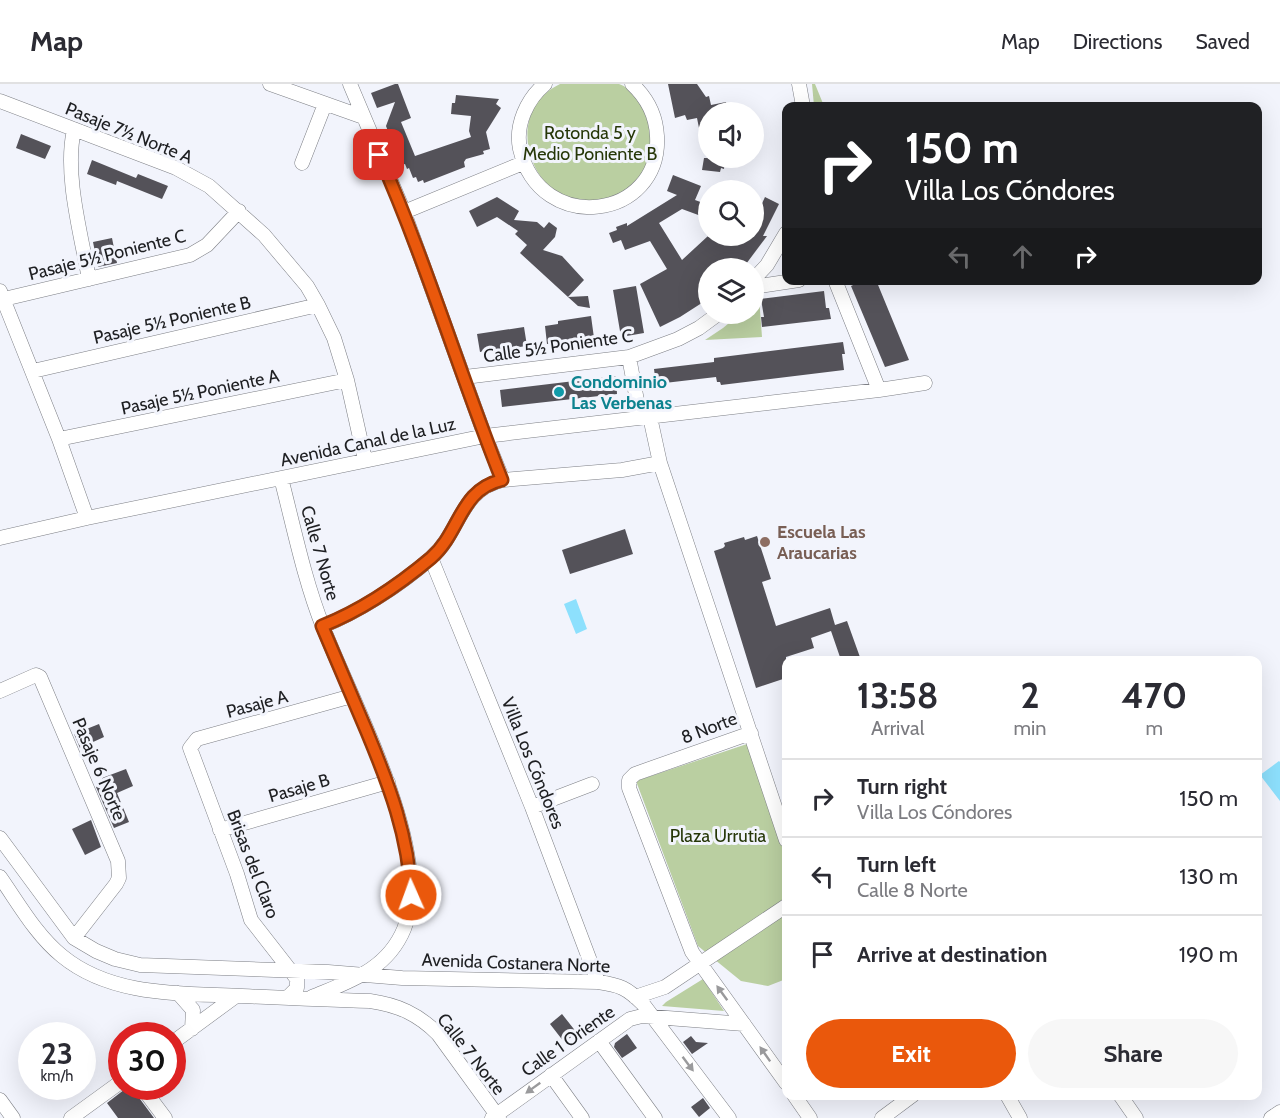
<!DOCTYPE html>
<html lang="en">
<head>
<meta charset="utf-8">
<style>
	:root { --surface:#fff; --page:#f7f7f7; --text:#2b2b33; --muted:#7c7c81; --line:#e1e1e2; --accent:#ea580c }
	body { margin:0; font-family:Cabin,sans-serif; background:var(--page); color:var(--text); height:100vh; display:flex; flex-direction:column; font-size:22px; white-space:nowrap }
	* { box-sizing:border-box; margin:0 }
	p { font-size:20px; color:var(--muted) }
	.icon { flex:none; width:33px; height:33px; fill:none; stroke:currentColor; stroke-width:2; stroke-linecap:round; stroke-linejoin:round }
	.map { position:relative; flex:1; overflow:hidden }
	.details { position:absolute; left:782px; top:572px; width:480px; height:444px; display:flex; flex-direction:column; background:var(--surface); border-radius:12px; box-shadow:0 6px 24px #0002 }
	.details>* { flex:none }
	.top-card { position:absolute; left:782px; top:18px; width:480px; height:183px; border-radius:12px; box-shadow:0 6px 24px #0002; background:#202124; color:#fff; overflow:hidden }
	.buttons { position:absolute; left:698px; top:18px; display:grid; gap:12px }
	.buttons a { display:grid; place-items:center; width:66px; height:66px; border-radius:50%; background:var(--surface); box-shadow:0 6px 24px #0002; font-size:30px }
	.speed { position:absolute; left:18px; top:938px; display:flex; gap:12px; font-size:30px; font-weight:700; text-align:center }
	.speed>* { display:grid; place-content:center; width:78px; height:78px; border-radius:50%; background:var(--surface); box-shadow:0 6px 24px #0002; line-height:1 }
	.speed small { font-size:15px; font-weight:400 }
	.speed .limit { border:9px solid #d22; background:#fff; color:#111 }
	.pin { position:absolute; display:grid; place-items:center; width:51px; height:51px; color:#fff; margin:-26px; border-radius:12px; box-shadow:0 3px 9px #0006 }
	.me { position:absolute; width:66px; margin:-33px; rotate:358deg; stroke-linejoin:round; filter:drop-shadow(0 0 4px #0008) }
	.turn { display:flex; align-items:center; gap:21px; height:126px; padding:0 24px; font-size:27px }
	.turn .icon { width:78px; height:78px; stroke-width:2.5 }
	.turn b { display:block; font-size:42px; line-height:51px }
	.lanes { display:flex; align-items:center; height:57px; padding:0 24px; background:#0003; justify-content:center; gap:30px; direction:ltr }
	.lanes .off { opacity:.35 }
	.eta { display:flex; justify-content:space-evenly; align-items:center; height:102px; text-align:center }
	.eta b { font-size:36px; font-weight:700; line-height:42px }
	.action { display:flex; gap:12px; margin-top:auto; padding:12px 24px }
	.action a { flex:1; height:69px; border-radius:36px; background:var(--accent); color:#fff; font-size:24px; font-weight:700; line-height:69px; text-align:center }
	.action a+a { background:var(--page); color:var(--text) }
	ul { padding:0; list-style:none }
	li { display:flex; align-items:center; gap:18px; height:78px; padding:0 24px; border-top:2px solid var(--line) }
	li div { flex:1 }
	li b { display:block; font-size:22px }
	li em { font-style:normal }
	header { display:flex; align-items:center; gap:36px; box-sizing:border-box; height:84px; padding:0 30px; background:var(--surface); border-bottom:2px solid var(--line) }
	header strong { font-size:28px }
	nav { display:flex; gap:33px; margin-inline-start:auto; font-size:21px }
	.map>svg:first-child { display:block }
	.green { fill:#bacfa1 }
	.water { fill:#8de0fd }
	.building { fill:#545259 }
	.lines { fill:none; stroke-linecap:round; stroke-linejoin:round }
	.street-casing { stroke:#7d7f85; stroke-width:15 }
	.street { stroke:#fff; stroke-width:14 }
	.oneway { fill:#9a9a9c }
	.route-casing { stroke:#983908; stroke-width:15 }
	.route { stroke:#ea580c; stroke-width:10 }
	.culture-dot { fill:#0f9aa8; stroke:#f2f4fc; stroke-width:2 }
	.education-dot { fill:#8d6e63; stroke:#f2f4fc; stroke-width:2 }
	.labels { text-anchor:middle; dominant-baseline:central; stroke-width:6; stroke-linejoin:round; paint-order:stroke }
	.street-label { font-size:18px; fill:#1e1f22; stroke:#f2f4fc }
	.park-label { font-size:18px; fill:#263708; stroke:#f2f4fc }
	.culture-label { font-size:18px; font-weight:bold; fill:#0d838f; stroke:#f2f4fc; text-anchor:start }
	.education-label { font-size:18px; font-weight:bold; fill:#785e54; stroke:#f2f4fc; text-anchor:start }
</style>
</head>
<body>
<header>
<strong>Map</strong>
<nav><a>Map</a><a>Directions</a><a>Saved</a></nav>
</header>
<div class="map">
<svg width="1280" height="1034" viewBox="0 0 1280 1034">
	<rect width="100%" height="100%" fill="#f2f4fc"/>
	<path class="green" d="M560,0c13,0 48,0 59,0 7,2 13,9 18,14 6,8 13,17 15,28 1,7 -3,33 -5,41 -2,5 -7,10 -10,15 -8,9 -20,14 -31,18 -70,20 -111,-85 -46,-116z
		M812,0h3l9,22h-10z
		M759,213l3,40 -57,3 18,-12 17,-14h13v-12z
		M747,660l39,113v122l-18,7 -27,-5 -43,-35 -62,-165z
		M703,895l21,32 -62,-5 4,-4z"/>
	<path class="water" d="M576,515l11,30 -11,5 -12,-30z
		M1279,677l1,1v39l-20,-26z"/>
	<path class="building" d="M395,0h3l13,34 -10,4 14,34 56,-19 -2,-6 2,-15 -20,-2 1,-11h3l1,-8 43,4 -3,5 5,4 -15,24 4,17 -7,2 1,3 -18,5 -2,3 1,5 -41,16 -1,-3 -5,2 -2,-5 -3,1 -4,-10 -2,1 -2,-5 -4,1 -15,-39 9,-24 -18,6 -6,-15z
		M668,0h29l9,13 3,-1 2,9 15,-3 2,10h-20v35l-5,1 -6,-30 -10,2 -2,-5 -10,3z
		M21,50l30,12 -6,13 -29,-11z
		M704,74h21l-1,11 -3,-1 -1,4 -18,-2z
		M92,76l44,18 2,-4 30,12 -6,13 -45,-18 -1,4 -29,-11z
		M673,91l28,11 -6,14 11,4 -5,12 -19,-7 -23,14 23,37 26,-24h30l7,4 3,-4h5v-31l7,3 5,-11 14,7 -16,32h4l-24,32h-35v31l-28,18 -20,10 -20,-43 27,-15 -17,-28 -25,9 -4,-10 -8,3 -4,-10 8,-3 -1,-3 11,-4v3l50,-31 -10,-4z
		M497,113l22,14 -5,9 23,2 7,6 5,-6 8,6 -2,9 -12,13 19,6 22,24 -16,17 -48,-44 7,-8 -12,-11 3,-3 -21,-14 -20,10 -8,-16z
		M112,154l5,25 -19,4 -5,-25z
		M864,196h12l33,80 -24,7 -34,-81z
		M636,202l8,47 -23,4 -8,-47z
		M824,207l2,17h3l2,11 -69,8 -1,-10h3l-3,-18z
		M588,212l2,12 -12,-2 -10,-9z
		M591,232l3,22 -47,6 -2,-18 13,-2v-3z
		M524,243l3,19 -47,6 -3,-18z
		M843,258l2,12h-3l2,16 -123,15 -1,-3h-3l-1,-5 -60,7 -2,-15 60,-7v-4z
		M616,292l1,18 -115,13 -2,-17z
		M625,445l8,25 -63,20 -8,-24z
		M757,452l14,43 -9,3 14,44 54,-18 5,17 12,-4 14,39h-20l-10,-29 -20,7 3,10 -28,9v21l-30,10 -42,-137 9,-3 2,-2 -1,-3 20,-6 1,3z
		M99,640l5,13 -24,11 -6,-14z
		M126,685l7,17 -16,7 12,29 -15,6 -18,-41 8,-3 -2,-6z
		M91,736l10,27 -16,8 -13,-26z
		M562,930l15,19 -13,9 -14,-18z
		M627,950l10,14 -15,10 -8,-11 1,-4z
		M691,952l5,6 12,1 -16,11 -9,-12z
		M129,1002h3l2,5 20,27h-36l-11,-15z
		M703,1014l7,10 -11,9 -8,-10z"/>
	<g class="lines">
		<g class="street-casing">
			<path id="street" d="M270,0l93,33
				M350,0l54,128 81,224 18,44
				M545,0c-18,15 -30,41 -25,65 20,87 142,71 137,-13 -1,-21 -10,-38 -25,-52
				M799,0l4,22
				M0,17l176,67 33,18 55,49 43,51 11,19 16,33 13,42 18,80
				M74,46c-10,44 7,104 15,149
				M302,79l23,-59
				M404,128l119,-49
				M753,196l14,-15 19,-32
				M835,196l44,110
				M753,203l46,-7
				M0,207l59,148 28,79
				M4,215l186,-44 17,-10 32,-34
				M629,273l11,60
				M33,287l285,-66
				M465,293l164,-20 49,-18 21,-11 19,-14
				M650,333l10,46 126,377
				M59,355l288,-59
				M281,394c13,50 23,101 42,149 28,73 112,227 81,302 -17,41 -54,52 -92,68
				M0,454l87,-20 398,-82 394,-46 46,-7
				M431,474l101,249 66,175
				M323,542c37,-15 77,-41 108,-68 30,-26 28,-68 72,-78l119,-10 38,-7
				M0,607l36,-16 4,2 78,184 1,17 -3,6 -42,54
				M751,649l-116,41 -6,6v8l63,164 94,131
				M532,723l60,-23
				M220,746l168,-48
				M0,754l74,100 22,13 19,8 25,6 188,7 74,6 196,4c22,3 29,6 45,22l86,114
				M0,793c19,27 36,58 62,79 50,41 119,37 180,40 42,2 85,4 128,5 28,4 48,13 68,33l61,84
				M178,909l15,17 -1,19
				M635,913l30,-10 121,-81
				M287,914l10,-10v-9l-46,-59 -14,-46 -47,-126 7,-9 155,-43
				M599,957l56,77
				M172,959l64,-47
				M551,991l31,43
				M141,1002l24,32
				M794,1011l16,23
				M1007,1011l13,23
				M1120,1011l16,23
				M0,1016l13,18
				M71,1034l51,-37
				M492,1034l138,-99 12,-3 102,8
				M882,1034l31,-23
				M1271,1034l9,-6"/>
		</g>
		<use href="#street" class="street"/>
	</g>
	<defs><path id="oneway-solid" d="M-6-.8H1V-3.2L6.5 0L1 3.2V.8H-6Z" transform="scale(1.5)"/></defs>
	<g class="oneway">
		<use href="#oneway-solid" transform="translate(722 909) rotate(-126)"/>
		<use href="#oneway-solid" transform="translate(765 970) rotate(-125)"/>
		<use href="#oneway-solid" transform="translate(688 980) rotate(53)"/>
		<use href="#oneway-solid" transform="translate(533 1004) rotate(144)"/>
	</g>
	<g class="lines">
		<g class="route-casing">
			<path id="route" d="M379,71c47,106 80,217 123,325 -43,10 -41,52 -71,78 -31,26 -71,53 -109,68 15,35 30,71 45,106 22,53 42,105 44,163"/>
		</g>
		<use href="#route" class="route"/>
	</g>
	<circle class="culture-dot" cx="559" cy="308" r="6"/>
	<circle class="education-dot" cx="765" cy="458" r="6"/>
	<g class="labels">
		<g class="street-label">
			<text transform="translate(129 49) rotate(22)">Pasaje 7½ Norte A</text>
			<text transform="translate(107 171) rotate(-14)">Pasaje 5½ Poniente C</text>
			<text transform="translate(172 236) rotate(-13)">Pasaje 5½ Poniente B</text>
			<text transform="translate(558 262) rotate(-8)">Calle 5½ Poniente C</text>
			<text transform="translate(200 308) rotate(-12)">Pasaje 5½ Poniente A</text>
			<text transform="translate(368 358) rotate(-12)">Avenida Canal de la Luz</text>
			<text transform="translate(320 469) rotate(74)">Calle 7 Norte</text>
			<text transform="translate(257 620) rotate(-15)">Pasaje A</text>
			<text transform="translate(709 644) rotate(-21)">8 Norte</text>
			<text transform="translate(533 679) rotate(68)">Villa Los Cóndores</text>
			<text transform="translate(99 685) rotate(67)">Pasaje 6 Norte</text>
			<text transform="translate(299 704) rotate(-16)">Pasaje B</text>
			<text transform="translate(253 780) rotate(69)">Brisas del Claro</text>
			<text transform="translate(516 879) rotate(2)">Avenida Costanera Norte</text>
			<text transform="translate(568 957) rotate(-35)">Calle 1 Oriente</text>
			<text transform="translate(471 970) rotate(52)">Calle 7 Norte</text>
		</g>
		<g class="park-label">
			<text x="590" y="49">Rotonda 5 y<tspan x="590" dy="21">Medio Poniente B</tspan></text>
			<text x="718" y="752">Plaza Urrutia</text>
		</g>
		<g class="culture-label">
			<text x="571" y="298">Condominio<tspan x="571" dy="21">Las Verbenas</tspan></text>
		</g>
		<g class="education-label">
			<text x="777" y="448">Escuela Las<tspan x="777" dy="21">Araucarias</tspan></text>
		</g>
	</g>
</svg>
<div class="buttons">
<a><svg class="icon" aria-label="sound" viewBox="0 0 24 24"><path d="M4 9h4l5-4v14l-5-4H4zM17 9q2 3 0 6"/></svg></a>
<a><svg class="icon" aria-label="search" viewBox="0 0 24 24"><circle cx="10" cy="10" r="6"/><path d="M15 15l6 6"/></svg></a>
<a><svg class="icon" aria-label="layers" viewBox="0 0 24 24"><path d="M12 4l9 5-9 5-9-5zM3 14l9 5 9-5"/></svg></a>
</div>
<div class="speed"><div>23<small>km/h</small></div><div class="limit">30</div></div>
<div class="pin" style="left:379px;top:71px;background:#d93025"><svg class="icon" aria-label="arrive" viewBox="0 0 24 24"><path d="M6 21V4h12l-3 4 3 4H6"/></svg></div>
<svg class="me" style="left:411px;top:811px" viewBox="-20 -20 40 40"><circle r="17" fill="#ea580c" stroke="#fff" stroke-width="3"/><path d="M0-11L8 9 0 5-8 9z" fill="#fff"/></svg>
<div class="top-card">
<div class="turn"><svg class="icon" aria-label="right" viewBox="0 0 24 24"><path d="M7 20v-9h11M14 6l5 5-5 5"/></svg><div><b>150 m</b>Villa Los Cóndores</div></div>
<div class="lanes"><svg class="icon off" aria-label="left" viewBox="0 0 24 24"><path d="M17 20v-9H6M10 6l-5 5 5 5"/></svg><svg class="icon off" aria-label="ahead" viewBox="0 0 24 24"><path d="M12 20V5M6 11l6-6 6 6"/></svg><svg class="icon" aria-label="right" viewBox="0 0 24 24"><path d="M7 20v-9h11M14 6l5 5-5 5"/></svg></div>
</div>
<section class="details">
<div class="eta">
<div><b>13:58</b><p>Arrival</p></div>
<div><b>2</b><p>min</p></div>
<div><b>470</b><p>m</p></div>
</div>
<ul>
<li><svg class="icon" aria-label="right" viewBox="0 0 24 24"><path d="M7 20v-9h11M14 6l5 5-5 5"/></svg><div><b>Turn right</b><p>Villa Los Cóndores</p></div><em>150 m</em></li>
<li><svg class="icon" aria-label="left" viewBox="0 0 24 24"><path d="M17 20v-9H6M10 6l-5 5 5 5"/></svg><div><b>Turn left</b><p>Calle 8 Norte</p></div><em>130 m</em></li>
<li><svg class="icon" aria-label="arrive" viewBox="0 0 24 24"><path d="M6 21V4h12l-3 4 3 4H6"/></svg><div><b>Arrive at destination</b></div><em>190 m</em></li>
</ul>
<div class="action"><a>Exit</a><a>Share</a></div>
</section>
</div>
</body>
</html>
